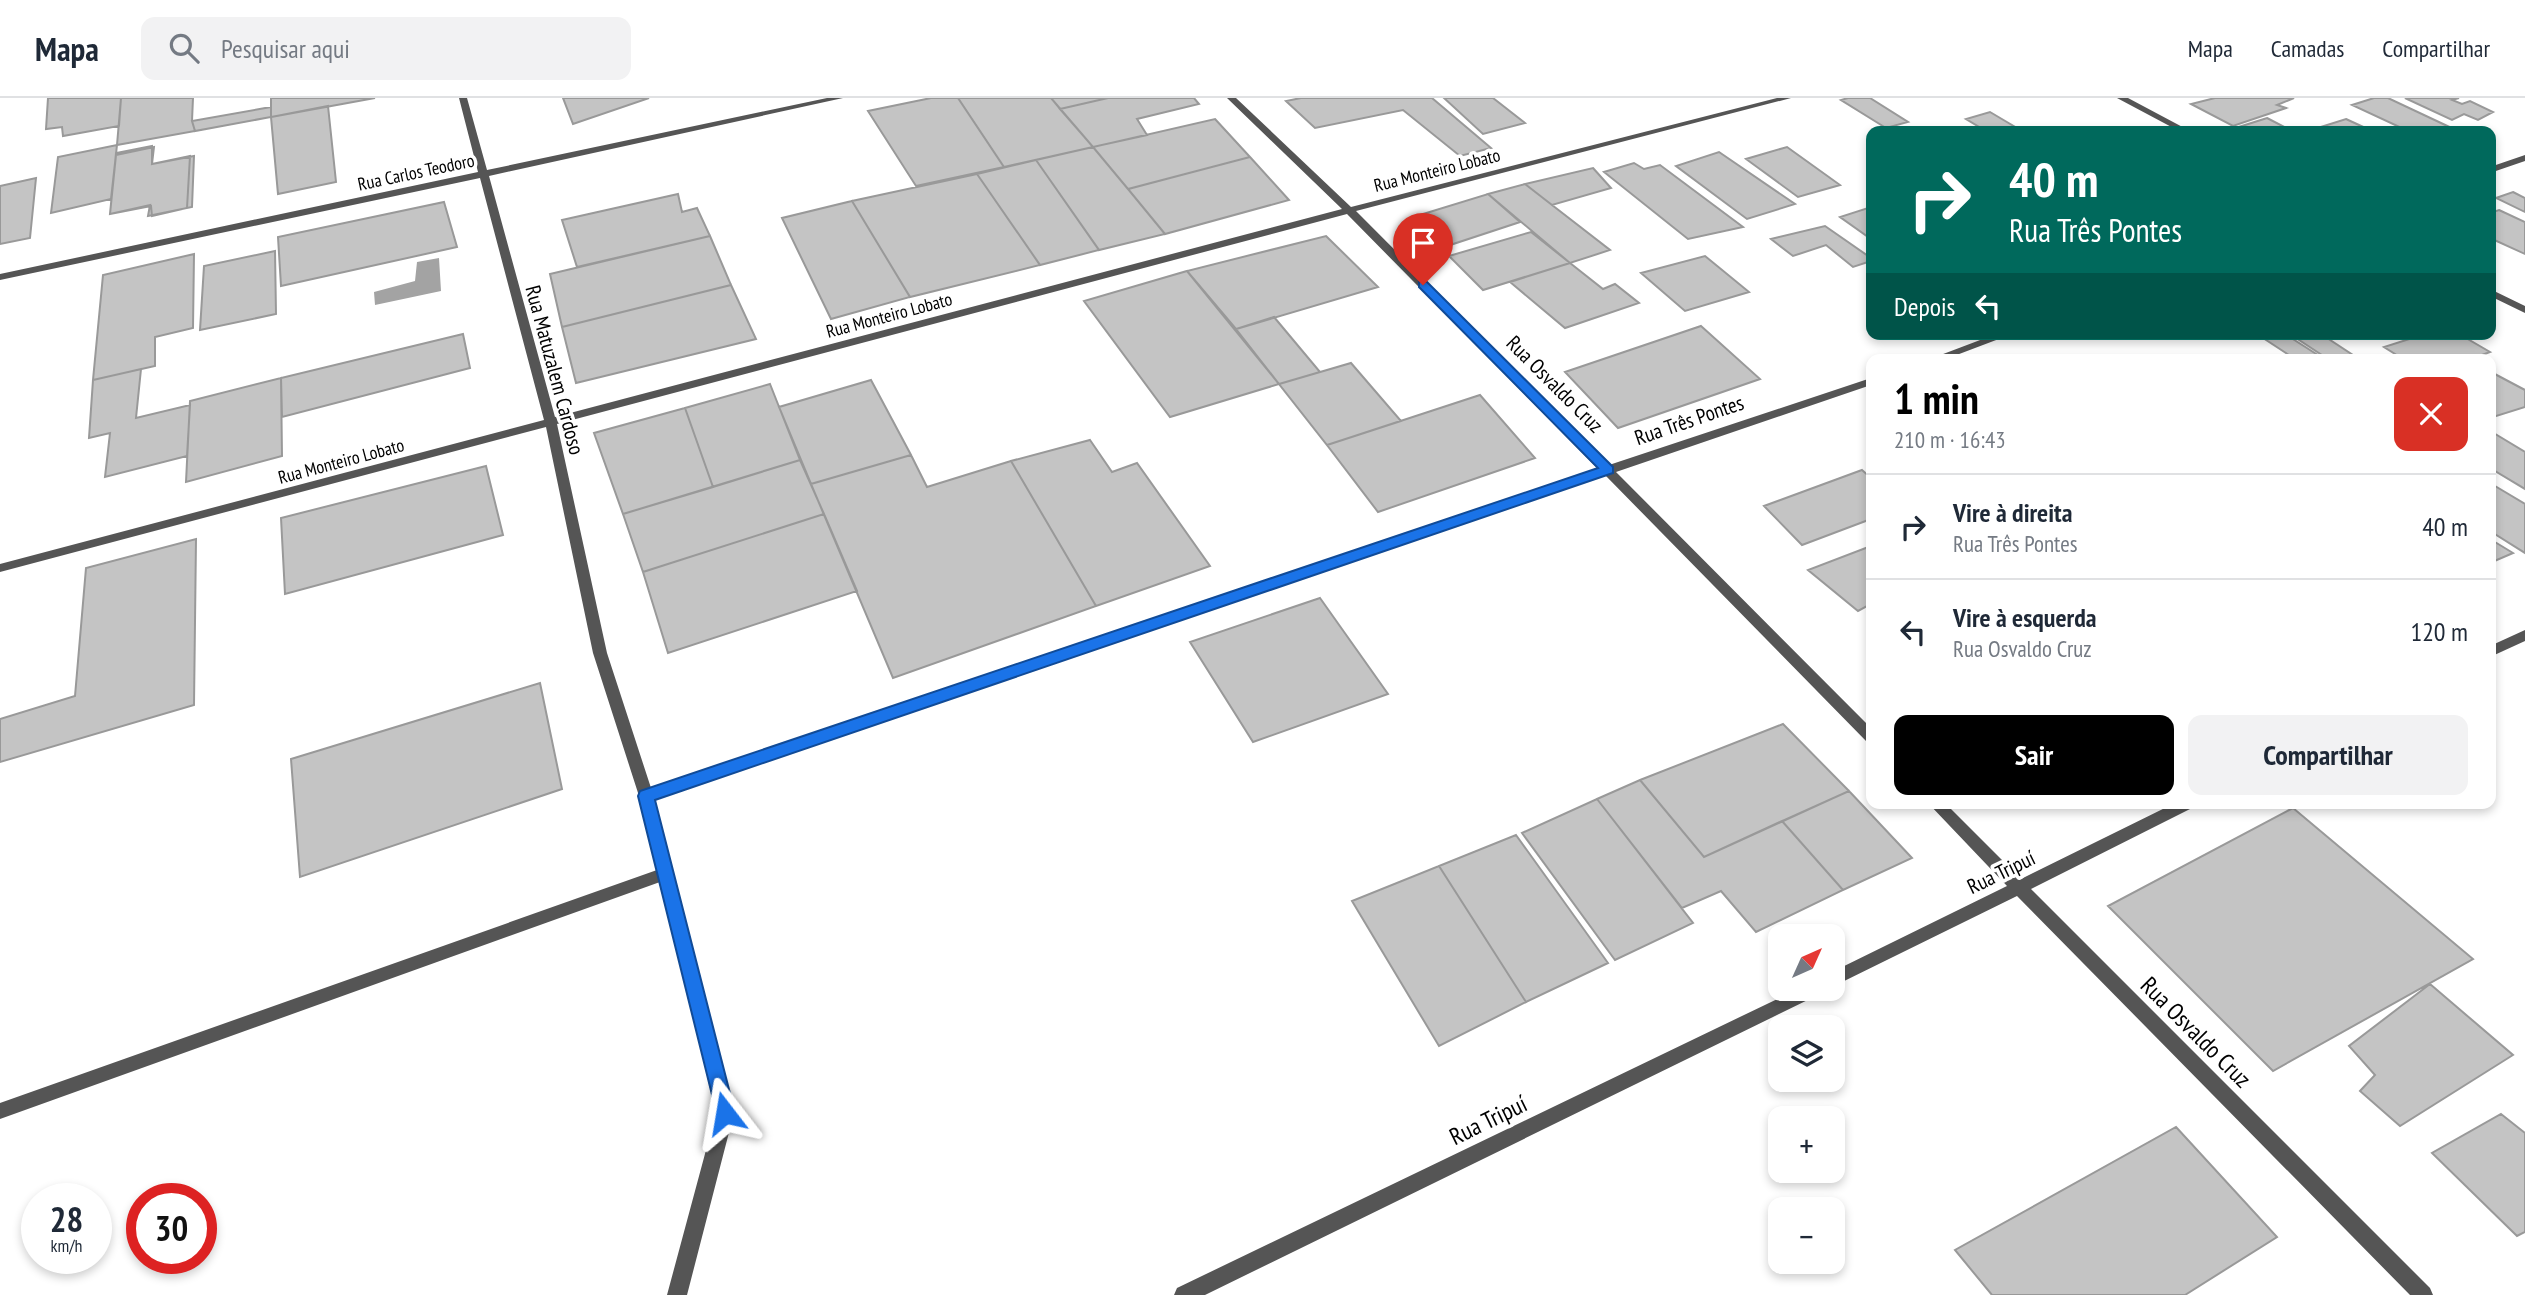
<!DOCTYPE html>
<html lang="pt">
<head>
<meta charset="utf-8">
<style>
	:root { --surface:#fff; --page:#f2f2f3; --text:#1f2937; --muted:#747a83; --line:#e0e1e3; --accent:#000 }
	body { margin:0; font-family:"PT Sans Narrow",sans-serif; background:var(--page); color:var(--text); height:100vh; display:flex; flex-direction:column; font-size:26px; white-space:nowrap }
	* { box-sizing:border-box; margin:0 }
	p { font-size:23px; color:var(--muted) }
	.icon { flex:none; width:38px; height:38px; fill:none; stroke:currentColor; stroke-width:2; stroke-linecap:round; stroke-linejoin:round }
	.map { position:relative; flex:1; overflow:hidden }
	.side { position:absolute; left:1866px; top:256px; width:630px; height:455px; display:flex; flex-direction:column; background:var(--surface); border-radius:14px; box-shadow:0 4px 10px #0003 }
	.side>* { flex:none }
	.banner { position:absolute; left:1866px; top:28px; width:630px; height:214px; border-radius:14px; box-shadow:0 4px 10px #0003; background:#00695c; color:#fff; overflow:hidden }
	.needle { width:46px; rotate:45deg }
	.fabs { position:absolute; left:1768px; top:826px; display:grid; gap:14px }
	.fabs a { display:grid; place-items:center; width:77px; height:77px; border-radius:14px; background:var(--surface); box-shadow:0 4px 10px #0003; font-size:35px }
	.speed { position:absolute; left:21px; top:1085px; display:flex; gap:14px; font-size:35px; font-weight:700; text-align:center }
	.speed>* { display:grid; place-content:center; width:91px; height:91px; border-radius:50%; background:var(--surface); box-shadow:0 4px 10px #0003; line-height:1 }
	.speed small { font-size:18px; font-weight:400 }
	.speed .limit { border:10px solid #d22; background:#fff; color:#111 }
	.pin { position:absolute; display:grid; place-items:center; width:60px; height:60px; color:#fff; margin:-72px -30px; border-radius:50% 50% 50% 0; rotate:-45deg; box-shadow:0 0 7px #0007 }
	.pin .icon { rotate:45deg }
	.me { position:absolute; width:77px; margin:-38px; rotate:346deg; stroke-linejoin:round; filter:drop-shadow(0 0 5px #0008) }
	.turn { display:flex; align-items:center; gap:24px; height:147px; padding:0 28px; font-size:32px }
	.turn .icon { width:91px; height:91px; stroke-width:2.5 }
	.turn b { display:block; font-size:49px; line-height:60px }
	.then { display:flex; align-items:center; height:66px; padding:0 28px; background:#0003; gap:14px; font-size:26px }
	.round { display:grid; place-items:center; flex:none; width:74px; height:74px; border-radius:14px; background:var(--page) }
	.headline { display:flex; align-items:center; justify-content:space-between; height:119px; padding:0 28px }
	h1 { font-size:42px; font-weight:600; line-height:52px; color:var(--accent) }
	.primary-button { display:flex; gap:14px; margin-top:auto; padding:14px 28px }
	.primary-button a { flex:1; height:80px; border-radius:14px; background:var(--accent); color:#fff; font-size:28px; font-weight:600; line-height:80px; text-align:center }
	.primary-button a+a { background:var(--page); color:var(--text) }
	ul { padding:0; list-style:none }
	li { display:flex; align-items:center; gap:21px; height:105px; padding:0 28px; border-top:2px solid var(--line) }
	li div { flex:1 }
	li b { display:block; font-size:26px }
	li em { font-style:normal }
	header { display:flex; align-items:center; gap:42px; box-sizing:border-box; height:98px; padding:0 35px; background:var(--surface); border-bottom:2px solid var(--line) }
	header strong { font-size:33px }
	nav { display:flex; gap:38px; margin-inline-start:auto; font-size:24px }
	.search { width:490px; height:63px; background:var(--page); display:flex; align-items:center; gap:18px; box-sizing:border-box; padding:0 24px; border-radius:14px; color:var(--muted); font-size:26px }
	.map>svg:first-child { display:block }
	.water { fill:#a3a3a3 }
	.building { fill:#c4c4c4; stroke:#999; stroke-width:2 }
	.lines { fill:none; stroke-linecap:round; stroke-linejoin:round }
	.street { fill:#555; fill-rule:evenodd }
	.route { fill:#1a73e8; stroke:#114b97; stroke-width:2 }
	.labels { text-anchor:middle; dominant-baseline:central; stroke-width:7; stroke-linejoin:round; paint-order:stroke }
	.far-street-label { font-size:18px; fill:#000; stroke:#fff }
	.street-label { font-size:21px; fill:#000; stroke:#fff }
	.near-street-label { font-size:24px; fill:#000; stroke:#fff }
</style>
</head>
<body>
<header>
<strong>Mapa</strong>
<div class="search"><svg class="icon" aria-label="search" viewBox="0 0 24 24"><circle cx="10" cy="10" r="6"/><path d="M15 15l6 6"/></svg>Pesquisar aqui</div>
<nav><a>Mapa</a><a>Camadas</a><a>Compartilhar</a></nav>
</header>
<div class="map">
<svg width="2525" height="1197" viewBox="0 0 2525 1197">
	<rect width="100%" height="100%" fill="#fff"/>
	<path class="water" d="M439,160l2,33 -66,14 -1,-13 41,-11 2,-19z"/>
	<path class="building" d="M48,0h73l-2,28 -56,10 -1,-9 -16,2z
		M121,0h72l-1,23 3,10 -78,14z
		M271,0h104l-104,19z
		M563,0h86l-76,26z
		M931,0h27l46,69 -88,19 -48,-75z
		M958,0h93l42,49 -89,20z
		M1051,0h57l-48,11z
		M1108,0h86l5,6 -62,15 10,16 -54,12 -33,-38z
		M1301,0h131l59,50 -31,8 -57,-46 -88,18 -29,-27z
		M1444,0h49l32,25 -42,11z
		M1848,0h22l38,24 -22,6 -45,-28z
		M2215,0h79l-17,7 9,3 -53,18 -42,-22z
		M2374,0h14l70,33h-50l-56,-26z
		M2405,0h54l-7,2 10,4 8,-3 23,11 -15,8 -14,-6 -12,6z
		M328,8l8,76 -58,12 -7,-77z
		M271,9v10l-76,14 -3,-10z
		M1990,14l32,19h-36l-20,-12z
		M2267,20l25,13h-66l38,-12z
		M1215,21l35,38 -122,32 -35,-42z
		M2346,21l26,12h-64z
		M117,47l-6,54 -60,14 7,-56z
		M152,48v18l42,-8 -2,51 -44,9 2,-11 -40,9 6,-61z
		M154,49l-2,17 38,-8 -3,52 -35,8 -1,-10 -41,8 6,-59z
		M1093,49l35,42 37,45 -66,16 -63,-90z
		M1787,49l53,38 -42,12 -52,-38z
		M1719,54l76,52 -48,15 -71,-53z
		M1250,59l39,43 -124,34 -37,-45z
		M1036,62l63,90 -59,15 -63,-91z
		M1634,65l10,6 16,-4 83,62 -55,12 -84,-67z
		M1593,70l18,20 -59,17 -27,-21z
		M977,76l63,91 -130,32 -58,-96z
		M36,80l-6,60 -30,6v-58z
		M1525,86l27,21 58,45 -40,13 -82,-69z
		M2513,94l12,6v14l-29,-14z
		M678,96l4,18 15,-4 13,28 -133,31 -15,-47z
		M1488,96l32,28 -79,26 -31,-30z
		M852,103l58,96 -79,22 -49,-101z
		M444,104l13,45 -176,39 -3,-49z
		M1871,109v32l-31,-22z
		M2499,112l26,12v32l-35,-16v-25z
		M1825,128l46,32v3l-18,6 -27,-22 -33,11 -22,-17z
		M1531,134l39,31 -87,27 -34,-34z
		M710,138l21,49 -169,42 -12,-53z
		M1326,138l52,51 -142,42 -49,-58z
		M275,153l1,63 -76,16 4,-64z
		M194,156l-1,74 -38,9v29l-62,14 10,-105z
		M1705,158l44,36 -64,19 -44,-38z
		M1570,165l33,26 12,-5 24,19 -74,25 -55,-46z
		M1187,173l92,113 -109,33 -86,-116z
		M731,187l25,54 -180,44 -14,-56z
		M1274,219l46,55 -41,12 -43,-55z
		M1701,228l59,53 -142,49 -53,-56z
		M463,236l7,34 -188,49 -1,-39z
		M2257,236h28l39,25h-29z
		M2290,236h31l38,25h-31z
		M2425,236h34l31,18 -19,7h-51l-4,-3 -13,3 -19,-12z
		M1351,265l50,58 -74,24 -48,-61z
		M141,271l-5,49 54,-13 -3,51 -82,21 5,-44 -21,5 4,-58z
		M2491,274l34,18v17l-35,11z
		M281,280l1,78 -96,26 4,-81z
		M871,282l40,75 -100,29 -32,-77z
		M770,286l30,76 -87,27 -28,-79z
		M1480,297l55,63 -157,54 -51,-67z
		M685,310l28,79 -90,27 -29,-81z
		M2492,334l33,20v37l-35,-21z
		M1090,342l22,32 25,-9 73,103 -114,40 -85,-145z
		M911,357l16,32 84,-26 85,145 -203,72 -82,-194z
		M800,362l24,54 -181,58 -20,-58z
		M486,368l17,69 -218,59 -4,-76z
		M1862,372l9,8v41l-69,26 -38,-39z
		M2490,385l35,21v49l-35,-22z
		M824,416l33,77 -189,62 -25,-81z
		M196,441l-2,166 -194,57v-43l75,-23 11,-128z
		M2490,441l23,14 -23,10z
		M1871,448v58l-13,7 -50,-41z
		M1320,500l68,96 -135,48 -63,-100z
		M540,585l22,106 -262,88 -9,-118z
		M1783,626l66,67 -145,66 -64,-77z
		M1640,682l64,77 78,-36 61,69 -87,42 -35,-41 -39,17 -85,-109z
		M1849,693l63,67 -69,32 -61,-69z
		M1597,701l96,124 -78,37 -93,-127z
		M2293,710l180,151 -200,112 -165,-165z
		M1516,737l92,128 -82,39 -87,-136z
		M1439,768l87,136 -87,44 -87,-145z
		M2430,886l83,71 -113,71 -40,-35 15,-16 -26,-29z
		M2501,1016l24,19v99l-8,4 -85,-83z
		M2176,1029l101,110 -92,58h-193l-37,-45z"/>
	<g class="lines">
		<path class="street" d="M459,0h8l20,72 340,-72h16l-354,78 66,241 787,-208 -115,-111h9l115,109 426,-109h14l-435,113 253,254 262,-87v7l-255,87 255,256v14l-5,-1 -261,-266 -951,324 80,314 -47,182h-20l49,-182 -56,-231 -660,237v-16l657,-233 -18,-74 -46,-143 -47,-226 -546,145v-8l544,-144 -64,-242 -480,102v-6l478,-102zM1347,116l251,255 -947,319 -44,-135 -50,-229z
			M2117,0h11l62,33h-11z
			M2525,57v6l-35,12v-6z
			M2490,191l35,17v7l-35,-17z
			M1996,236h16l-66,25h-16z
			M2525,532v11l-35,16v-11z
			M1928,705h17l76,76 154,-76h21l-2,4 -163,82 399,399 3,7h-23l-393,-399 -185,91v-15l175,-86z
			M1798,891h24l-2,5 -615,301h-31l3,-7z"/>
	</g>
	<path class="route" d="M1419,184h8l186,185v6l-958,327 80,313 -3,6 -7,3 -7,-3 -80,-323 2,-5 958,-323 -179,-181z"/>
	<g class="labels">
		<g class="far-street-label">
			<text transform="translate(1437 72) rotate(-14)">Rua Monteiro Lobato</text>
			<text transform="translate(416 74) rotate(-12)">Rua Carlos Teodoro</text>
			<text transform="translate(889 217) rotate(-15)">Rua Monteiro Lobato</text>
			<text transform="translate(341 363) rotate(-15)">Rua Monteiro Lobato</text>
		</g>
		<g class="street-label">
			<text transform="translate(555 272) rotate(75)">Rua Matuzalem Cardoso</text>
			<text transform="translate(1555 286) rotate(45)">Rua Osvaldo Cruz</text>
			<text transform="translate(1689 322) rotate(-19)">Rua Três Pontes</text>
			<text transform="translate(2001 774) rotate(-26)">Rua Tripuí</text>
		</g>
		<g class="near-street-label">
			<text transform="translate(2196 934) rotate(45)">Rua Osvaldo Cruz</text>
			<text transform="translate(1488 1022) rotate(-26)">Rua Tripuí</text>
		</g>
	</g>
</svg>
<div class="fabs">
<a><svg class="needle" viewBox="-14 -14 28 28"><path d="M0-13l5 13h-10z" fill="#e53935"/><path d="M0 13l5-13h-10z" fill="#747a83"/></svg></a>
<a><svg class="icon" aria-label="layers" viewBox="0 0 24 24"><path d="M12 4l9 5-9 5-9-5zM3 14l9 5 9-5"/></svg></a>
<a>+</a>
<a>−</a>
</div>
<div class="speed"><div>28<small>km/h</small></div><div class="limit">30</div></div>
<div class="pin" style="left:1423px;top:187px;background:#d93025"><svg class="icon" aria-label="arrive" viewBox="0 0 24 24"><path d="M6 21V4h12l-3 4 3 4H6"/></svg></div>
<svg class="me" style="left:725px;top:1015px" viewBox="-20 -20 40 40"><path d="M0-17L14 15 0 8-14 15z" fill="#1a73e8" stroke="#fff" stroke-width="4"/></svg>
<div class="banner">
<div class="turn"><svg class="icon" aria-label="right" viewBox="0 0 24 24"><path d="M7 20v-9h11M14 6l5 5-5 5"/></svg><div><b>40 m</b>Rua Três Pontes</div></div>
<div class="then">Depois<svg class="icon" aria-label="left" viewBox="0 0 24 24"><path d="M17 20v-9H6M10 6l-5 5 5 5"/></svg></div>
</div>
<section class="side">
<div class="headline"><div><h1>1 min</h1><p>210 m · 16:43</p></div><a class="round" style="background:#d93025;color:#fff"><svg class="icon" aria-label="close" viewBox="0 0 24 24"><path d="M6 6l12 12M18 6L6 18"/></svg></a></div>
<ul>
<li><svg class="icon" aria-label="right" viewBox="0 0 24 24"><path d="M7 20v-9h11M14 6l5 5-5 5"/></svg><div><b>Vire à direita</b><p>Rua Três Pontes</p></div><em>40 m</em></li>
<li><svg class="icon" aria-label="left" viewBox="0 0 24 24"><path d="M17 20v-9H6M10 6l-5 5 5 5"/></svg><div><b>Vire à esquerda</b><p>Rua Osvaldo Cruz</p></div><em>120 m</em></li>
</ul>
<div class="primary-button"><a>Sair</a><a>Compartilhar</a></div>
</section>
</div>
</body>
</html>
